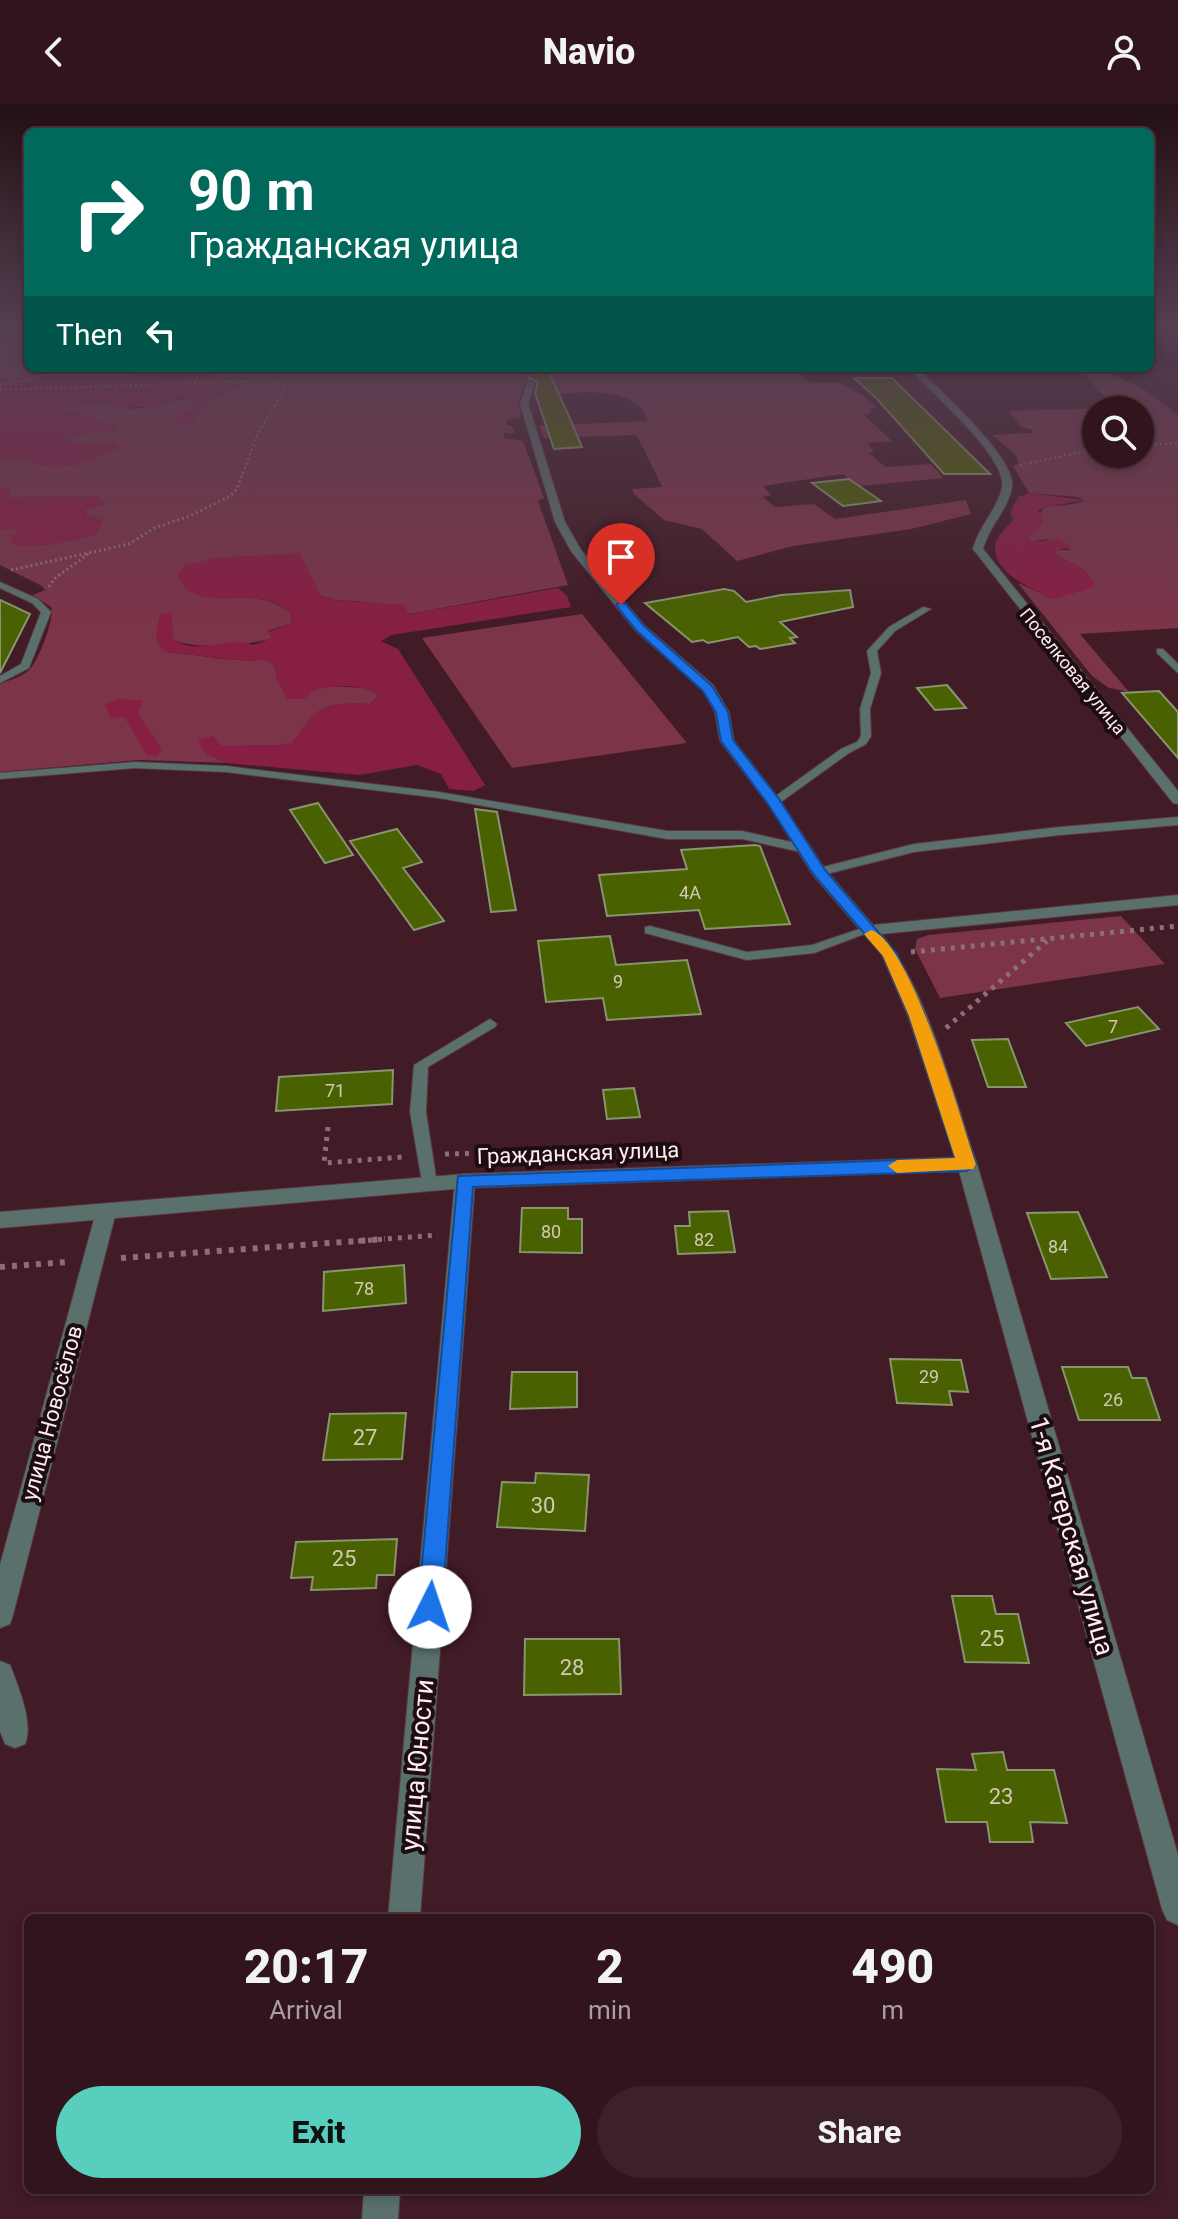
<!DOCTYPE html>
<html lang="en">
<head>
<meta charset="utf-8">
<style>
	:root { --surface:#31141c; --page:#3d2129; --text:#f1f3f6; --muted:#a89ea3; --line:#4c333b; --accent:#58cebf }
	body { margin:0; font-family:Roboto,sans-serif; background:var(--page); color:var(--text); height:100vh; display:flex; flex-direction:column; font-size:30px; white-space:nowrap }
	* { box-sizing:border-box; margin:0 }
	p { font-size:26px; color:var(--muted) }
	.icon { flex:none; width:44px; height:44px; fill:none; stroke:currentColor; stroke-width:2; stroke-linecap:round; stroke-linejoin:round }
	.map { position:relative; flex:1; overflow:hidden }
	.sheet { position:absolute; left:24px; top:1810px; width:1130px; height:280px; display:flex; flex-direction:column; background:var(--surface); border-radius:12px; box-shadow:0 4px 12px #0003,0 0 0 2px var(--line) }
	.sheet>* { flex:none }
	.guide { position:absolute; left:24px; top:24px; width:1130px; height:244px; border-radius:12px; box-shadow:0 4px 12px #0003,0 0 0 2px var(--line); background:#00695c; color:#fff; overflow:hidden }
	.tools { position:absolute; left:1082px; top:292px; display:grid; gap:16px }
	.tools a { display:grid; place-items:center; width:72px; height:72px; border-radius:50%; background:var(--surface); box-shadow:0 4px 12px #0003,0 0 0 2px var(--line); font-size:40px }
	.pin { position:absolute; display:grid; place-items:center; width:68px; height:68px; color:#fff; margin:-82px -34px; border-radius:50% 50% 50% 0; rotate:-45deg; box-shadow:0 0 8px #0007 }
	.pin .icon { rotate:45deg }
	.me { position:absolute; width:88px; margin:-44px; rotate:4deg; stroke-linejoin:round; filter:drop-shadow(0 0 6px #0008) }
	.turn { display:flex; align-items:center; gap:28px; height:168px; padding:0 32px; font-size:36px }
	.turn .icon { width:104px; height:104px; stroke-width:2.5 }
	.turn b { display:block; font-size:56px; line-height:68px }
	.then { display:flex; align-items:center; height:76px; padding:0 32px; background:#0003; gap:16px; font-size:30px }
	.eta { display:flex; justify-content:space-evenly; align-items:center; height:136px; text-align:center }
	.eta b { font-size:48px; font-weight:800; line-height:56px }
	.cta { display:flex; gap:16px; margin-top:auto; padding:16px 32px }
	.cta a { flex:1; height:92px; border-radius:48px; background:var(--accent); color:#111; font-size:32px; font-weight:800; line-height:92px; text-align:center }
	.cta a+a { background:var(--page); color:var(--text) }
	header { display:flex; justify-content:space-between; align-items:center; height:104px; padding:0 32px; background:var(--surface); font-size:36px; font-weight:800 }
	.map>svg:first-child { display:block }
	.green { fill:#7b3448; fill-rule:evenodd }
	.forest { fill:#871f44 }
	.water { fill:#1c0430 }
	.building { fill:#4a6101; stroke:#87966e; stroke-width:2 }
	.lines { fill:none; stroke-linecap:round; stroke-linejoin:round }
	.service-casing { stroke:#5b3841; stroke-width:2 }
	.minor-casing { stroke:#5b3841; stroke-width:2 }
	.tertiary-casing { stroke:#5b3841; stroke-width:2 }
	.path-far3 { stroke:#8c6f76; stroke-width:2; stroke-dasharray:2 3; stroke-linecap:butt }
	.path-far2 { stroke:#8c6f76; stroke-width:3; stroke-dasharray:2 3; stroke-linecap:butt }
	.path-far1 { stroke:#8c6f76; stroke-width:5; stroke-dasharray:4 6; stroke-linecap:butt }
	.path { stroke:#8c6f76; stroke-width:6; stroke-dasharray:5 7; stroke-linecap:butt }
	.service { fill:#59706c; fill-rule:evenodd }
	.minor { fill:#59706c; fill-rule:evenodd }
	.tertiary { fill:#59706c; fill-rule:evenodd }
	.route { fill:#1a73e8; stroke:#114b97; stroke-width:2 }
	.slow { fill:#f59e0b }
	.labels { text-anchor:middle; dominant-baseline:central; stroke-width:8; stroke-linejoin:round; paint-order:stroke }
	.far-street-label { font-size:18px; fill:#fdedf0; stroke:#1d0c10 }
	.number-label { font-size:18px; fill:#d0cab4 }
	.street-label { font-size:22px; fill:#fdedf0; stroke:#1d0c10 }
	.near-number-label { font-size:22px; fill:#d0cab4 }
	.near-street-label { font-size:26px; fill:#fdedf0; stroke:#1d0c10 }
</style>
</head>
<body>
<header><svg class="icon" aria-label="back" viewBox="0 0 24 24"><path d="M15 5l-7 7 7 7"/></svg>Navio<svg class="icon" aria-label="person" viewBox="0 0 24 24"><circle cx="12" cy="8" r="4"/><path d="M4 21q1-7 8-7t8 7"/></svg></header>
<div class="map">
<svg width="1178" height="2115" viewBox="0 0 1178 2115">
	<rect width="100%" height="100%" fill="#411b25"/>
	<path class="green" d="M0,222h28v42h795l4,4 -27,2 11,9 27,-1 27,15 12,11 -8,1 2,4 -8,1 29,27 -25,2 7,8 -5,2 16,14 46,-3 12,14 -83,8 -17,-12 -80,12 8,9 -8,2 12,10 39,-3 21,15 131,-19 5,14 -60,15 -118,17 -56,15 -35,-32 -38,-9 -30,-26 -2,-5 30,-2 -25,-52 -93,3 -5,-12 109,-5c-13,-41 -83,-27 -115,-24l3,-12 -11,-1 -7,19 3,14 -14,3v5l5,1 3,7h-11v5l19,3 21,57 -6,3 30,84 -159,29 -43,-12 -31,-2 -15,-5 -21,-42 -86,44c26,-1 59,-2 78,17l1,9 -24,8 5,7c-20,7 -83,13 -100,1l-6,13c32,2 69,12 100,7l8,7 2,14 34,11 17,-5 38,2 13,7 -9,9c-47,-1 -52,1 -77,39 -31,7 -58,-3 -86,11l19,9 -87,-3 -139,12v-88c10,-4 22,-7 30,-15 9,-10 25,-51 21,-62l-18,-12 12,-5 -3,-4 -42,-21v-36l18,-1 68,-13 -1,-5 13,-14 -89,2 -1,-8 -8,-1v-29l23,-2 26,9 66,-25 -44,1 -5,-4 9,-5 41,-4v-5l-21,-2 -1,-5 -27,-7v-4l44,-5c25,17 55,-4 81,-4l3,5 44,-16 -22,-6 -9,-7 -208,5z
		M1072,264h37l-6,3 36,15 39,29v213l-98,6 49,58 -20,-4 -17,-12 -74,-93 36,16 31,-28 -28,-16v-5h14l-25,-11 -14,3 -4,-3c17,-47 17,-26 56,-38l-6,-4 -49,-4 -16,-27 6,-3 -3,-8 -24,-20 40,-2 1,-3 -11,-3 -14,-16 115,-3 -10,-12 -8,1 -19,-20zM1096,306h44v44h-44z
		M582,510l105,129 -175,25 -90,-130z
		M1121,812l44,48 -225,34 -25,-49 2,-10 11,-4z"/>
	<path class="forest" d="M208,270l9,7 24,6 -26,7 -24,30 -15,1v-5l19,-17 -4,-5h-14l-13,8 -45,2 -8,-6 -43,5 -1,3 27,8 1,5 21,2v6l-41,3 -9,6 5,3 45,-1 5,7 -48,17 -24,1 -26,-9 -23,2v-81z
		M0,385l8,1 1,8 89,-2 7,8 -20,6 1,5 17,5 -7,15 -45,10 -36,1 -4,-5 7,-12h-18z
		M1029,389l56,7 -39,7 -8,4 6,12 -16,16 4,3 27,-3 14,8 -16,3v5l28,16 10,12 -3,5 -38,11c-20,-9 -60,-25 -59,-52 0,-10 12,-20 18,-27l-3,-7 8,-16z
		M300,449l20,42 15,5 69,5 5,9 149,-26 9,8 4,11 -179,28 -11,6 17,8 87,136 -11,6 -25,-2 -8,-15 -24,-9 -58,10 -133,-12 -20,-9 -8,-14 15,-4 9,10c24,-2 47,2 70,-3 27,-38 30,-40 78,-39l9,-9c-20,-12 -47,-10 -68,-4l-4,8h-20l-10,-19 -2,-14 -8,-6c-32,3 -67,-6 -100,-8 -16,-10 -10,-22 -7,-38l12,-1 1,26c24,18 55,-4 80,6l19,-7 -4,-6 24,-9 -1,-9c-29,-29 -73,-6 -100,-22 -5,-2 -10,-11 -13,-15l5,-11 33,-8z
		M120,595l22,1 -4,13 24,37 -5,6 -10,-1 -22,-37 -15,-1 -5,-13z"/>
	<path class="water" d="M1150,222h28v45l-28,-12z"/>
	<path class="building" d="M547,264l24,53 11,26 -28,2 -19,-56 3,-11 -9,-4 -3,-9z
		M854,274h38l98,96h-46l-67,-75z
		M849,375l32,22 -38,5 -31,-23z
		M724,485l10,2 12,11 35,-7 69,-5 3,17 -73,15 17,15 -7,1 5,5 -35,6 -4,-3 -7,1 -11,-10 -30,6 -5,-3 -11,2 -47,-39z
		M0,496l30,14 -30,59z
		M947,581l19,23 -31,2 -18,-22z
		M1159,587l19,21v46l-56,-65z
		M318,699l35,52 -28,8 -35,-53z
		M475,705l22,3 19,98 -25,2z
		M397,725l25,33 -19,6 41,53 -30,9 -64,-89z
		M755,741l5,1 30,78 -85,5 -6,-19 -92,6 -8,-41 88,-6 -6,-19z
		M610,832l6,29 71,-5 14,54 -94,6 -4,-22 -57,4 -8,-61z
		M1138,903l21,22 -73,17 -20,-23z
		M1008,935l18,48h-38l-16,-47z
		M393,966l-1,34 -116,7 3,-34z
		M634,984l6,29 -33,2 -4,-29z
		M522,1104h46v11h14v34l-62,-1z
		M728,1107l7,41 -57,2 -3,-28h15l-1,-14z
		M1078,1108l29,65 -56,2 -24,-66z
		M404,1161l2,38 -83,8 1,-39z
		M890,1255l71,1 7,32 -19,-1 3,14 -55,-2z
		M1062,1263h66l4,11h14l14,42h-81z
		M512,1268h65v35l-67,2z
		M406,1309l-4,46 -79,1 7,-46z
		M536,1369l53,2 -4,56 -88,-4 5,-45 33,1z
		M397,1435l-3,36h-17l-1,13 -65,2 2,-13 -22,1 5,-36z
		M952,1492h40l4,18h22l11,49 -64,-1z
		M525,1535h94l2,55 -97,1z
		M1003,1648l4,18h47l13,53 -37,-1 3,20h-43l-3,-20h-41l-9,-53 39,1 -4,-16z"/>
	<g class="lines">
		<g class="service-casing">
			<path id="service" d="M0,478l38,17 13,13 -22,56 -29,15v-7l21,-12 20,-52 -9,-9 -32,-15z
				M923,503l8,2 -36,22 -18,20 4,22 -11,36 1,27 -5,8 -17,9 -71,51h-8v-4l71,-51 16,-7 4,-6 -1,-27 11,-36 -4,-22 22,-24z
				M1157,545h6l15,15v9l-21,-20z
				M135,658l91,4 213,26 228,39h75l63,14 2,3 -6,4 -59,-13h-75l-228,-41 -213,-26 -91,-4 -135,11v-6z
				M1178,713v8l-118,10 -146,17 -95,24 -6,-4 2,-3 99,-25 146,-17z
				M650,822l97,26 65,-7 56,-19 7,4 -61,23 -67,7 -102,-27v-6z
				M490,915l7,5 -2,3 -67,40 -2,45 11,72 -2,4h-12l-13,-76 4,-47z"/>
		</g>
		<g class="minor-casing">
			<path id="minor" d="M909,264h8c21,21 100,90 95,119 -4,23 -23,39 -29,62l195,242v13l-5,-1 -200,-254c5,-22 24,-39 29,-61 7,-30 -73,-97 -93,-120z
				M528,277l7,2 -7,20 37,119 16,28 63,75 69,60 16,27 5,29 45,58 46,70 48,56 305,-30v10l-297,29c45,51 73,164 96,230l-3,5h-14l-3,-5 -49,-148 -26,-61 -69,-80 -45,-71 -48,-63 -5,-29 -12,-22 -67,-59 -65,-80 -16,-29 -35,-119z
				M465,1070l7,2 3,5 -55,737h-32l67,-737 3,-5z
				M106,1100l7,3 3,5 -103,403 -3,9 -10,4v-63l96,-353 3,-5z
				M0,1557l10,4c8,21 24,59 15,79l-10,4 -10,-4 -5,-13z
				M364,2086h36l-2,29h-36z"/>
		</g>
		<g class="tertiary-casing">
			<path id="tertiary" d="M967,1053l7,2 3,5 201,691v70l-11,-5 -5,-11 -203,-738 -494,17 -465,40v-16l465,-38z"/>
		</g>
		<path class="path-far3" d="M194,279l10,-15
			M0,281l82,-17
			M0,286l247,-9 9,-13
			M1140,341l38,-2
			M1020,361l76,-16
			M243,370l13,-37 30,-50 -34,-11"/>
		<path class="path-far2" d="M11,466l118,-26 25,-16 36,-12 40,-20 7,-7 6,-17
			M49,483l5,-8 34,-25"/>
		<path class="path-far1" d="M911,848l267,-26
			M946,924l101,-87
			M328,1023l-4,36 79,-6
			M445,1050l238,-6
			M358,1137l80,-6"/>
		<path class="path" d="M121,1154l264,-19
			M0,1163l67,-5"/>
		<use href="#service" class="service"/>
		<use href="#minor" class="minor"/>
		<use href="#tertiary" class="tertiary"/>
	</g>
	<linearGradient id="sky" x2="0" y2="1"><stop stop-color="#240f14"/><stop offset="0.43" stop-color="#543f51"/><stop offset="1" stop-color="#543f51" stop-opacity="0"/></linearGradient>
	<rect width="1178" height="518" fill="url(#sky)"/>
	<path class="route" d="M618,499h7l19,23 68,60 16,26 5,28 46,59 46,71 72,84 28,62 51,148 -9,7 -494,16 -31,420 -4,8 -8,4 -9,-4 -3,-8 40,-431 497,-18 -46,-142 -26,-61 -69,-80 -46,-71 -47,-63 -5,-29 -13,-21 -67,-61 -20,-25z"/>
	<path class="slow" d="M871,826c40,12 90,191 105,234l-3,5 -76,4 -9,-7 9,-6 58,-2 -46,-142 -26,-60 -19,-22z"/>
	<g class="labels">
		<g class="far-street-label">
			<text transform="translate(1073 567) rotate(51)">Поселковая улица</text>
		</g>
		<g class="number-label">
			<text x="690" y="788">4А</text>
			<text x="618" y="877">9</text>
			<text x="1113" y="922">7</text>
			<text x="335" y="986">71</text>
			<text x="551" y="1127">80</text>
			<text x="704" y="1135">82</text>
			<text x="1058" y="1142">84</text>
			<text x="364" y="1184">78</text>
			<text x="929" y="1272">29</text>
			<text x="1113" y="1295">26</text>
		</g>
		<g class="street-label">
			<text transform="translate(578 1049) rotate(-2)">Гражданская улица</text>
			<text transform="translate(52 1309) rotate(-75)">улица Новосёлов</text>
		</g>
		<g class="near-number-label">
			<text x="365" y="1333">27</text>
			<text x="543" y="1401">30</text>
			<text x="344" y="1454">25</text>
			<text x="992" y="1534">25</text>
			<text x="572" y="1563">28</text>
			<text x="1001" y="1692">23</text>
		</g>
		<g class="near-street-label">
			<text transform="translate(1072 1432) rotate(74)">1-я Катерская улица</text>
			<text transform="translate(417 1661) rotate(-85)">улица Юности</text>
		</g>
	</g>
</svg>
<div class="tools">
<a><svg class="icon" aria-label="search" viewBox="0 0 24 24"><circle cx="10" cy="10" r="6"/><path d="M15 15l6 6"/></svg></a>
</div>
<div class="pin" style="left:621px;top:501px;background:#d93025"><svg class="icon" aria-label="arrive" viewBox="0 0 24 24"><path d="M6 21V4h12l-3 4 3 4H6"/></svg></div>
<svg class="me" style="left:430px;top:1503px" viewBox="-20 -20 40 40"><circle r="19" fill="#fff"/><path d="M0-13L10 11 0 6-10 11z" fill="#1a73e8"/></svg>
<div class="guide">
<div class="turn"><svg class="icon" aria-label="right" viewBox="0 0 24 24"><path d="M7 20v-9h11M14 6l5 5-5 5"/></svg><div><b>90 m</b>Гражданская улица</div></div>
<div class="then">Then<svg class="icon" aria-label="left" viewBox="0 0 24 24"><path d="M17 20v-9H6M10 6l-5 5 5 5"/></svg></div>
</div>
<section class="sheet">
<div class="eta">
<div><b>20:17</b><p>Arrival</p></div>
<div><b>2</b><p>min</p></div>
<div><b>490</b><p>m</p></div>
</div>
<div class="cta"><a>Exit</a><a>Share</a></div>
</section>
</div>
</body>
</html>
